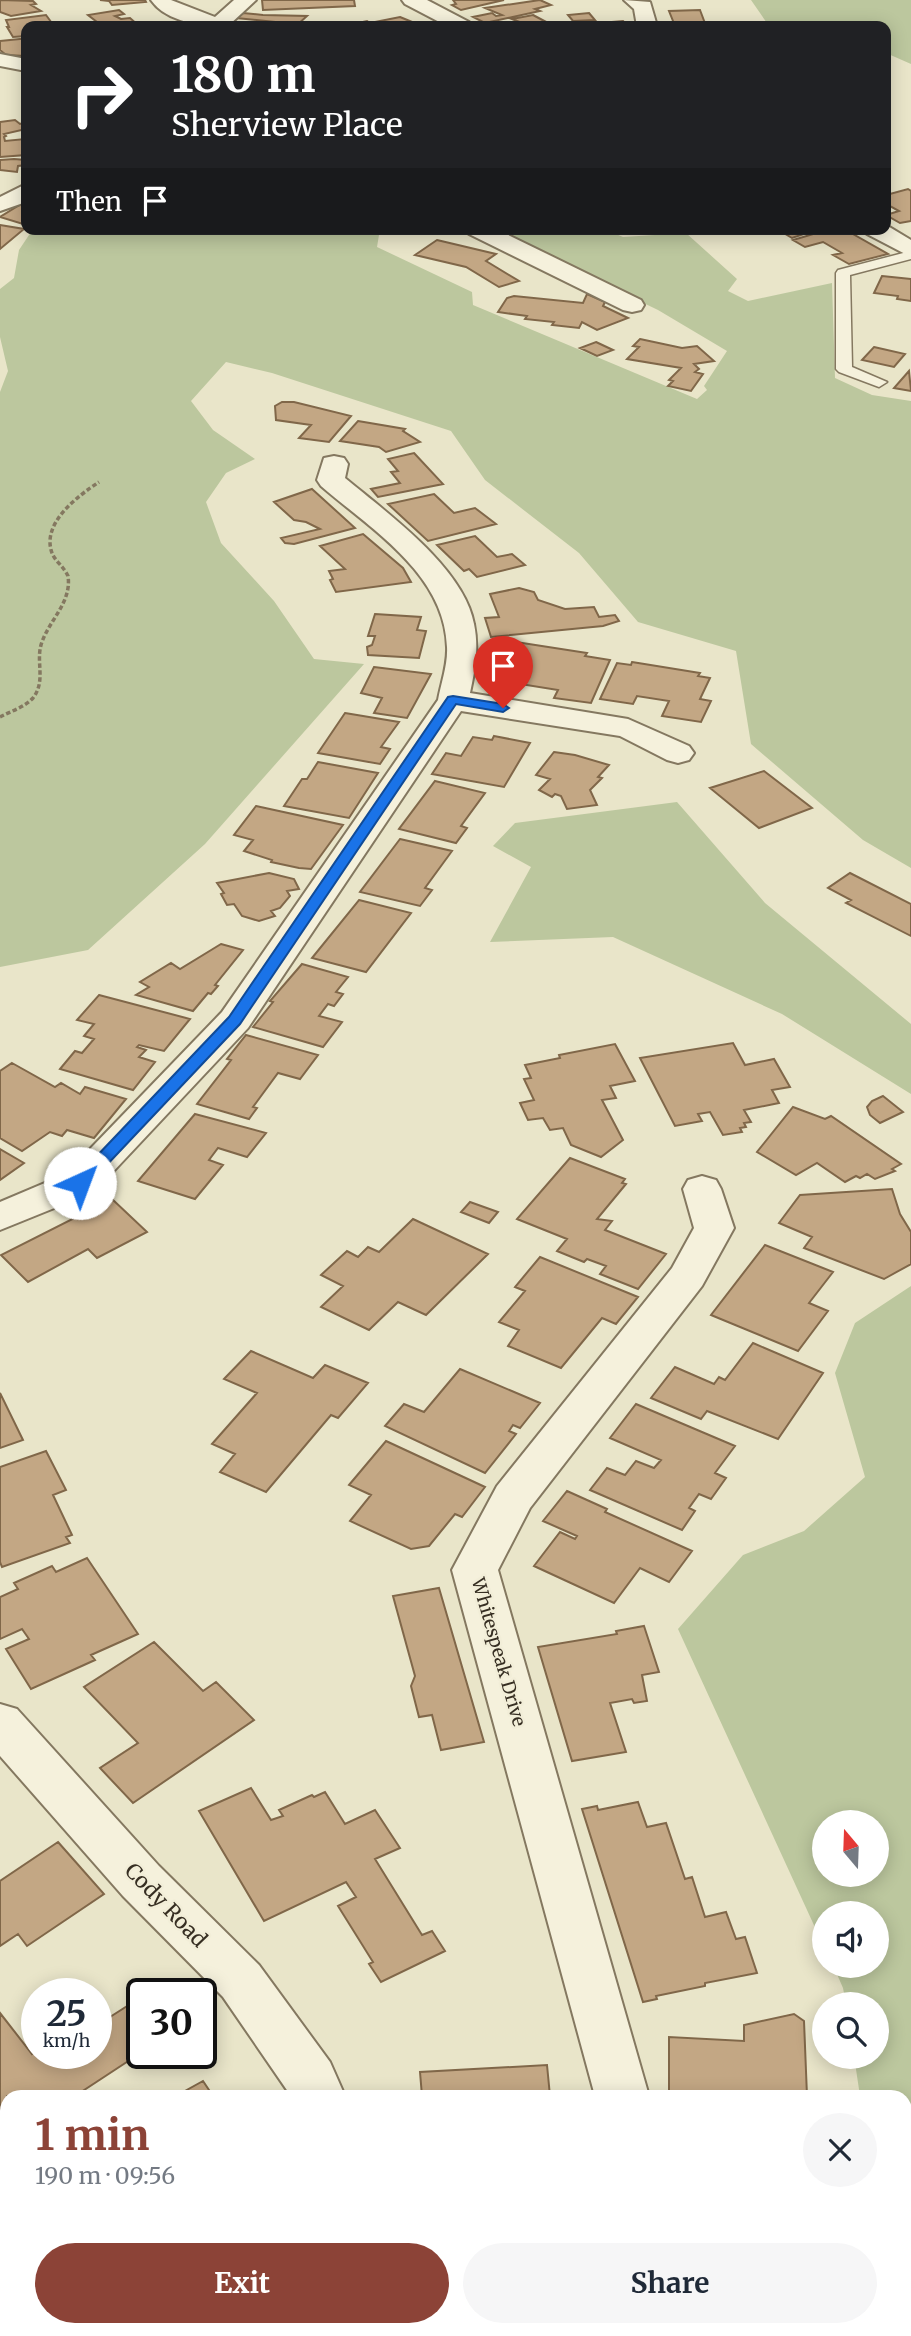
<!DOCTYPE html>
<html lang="en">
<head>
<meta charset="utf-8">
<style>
	:root { --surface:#fff; --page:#f6f6f7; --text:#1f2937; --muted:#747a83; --accent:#8c4337 }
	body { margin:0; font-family:Merriweather,serif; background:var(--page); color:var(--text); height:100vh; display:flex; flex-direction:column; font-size:26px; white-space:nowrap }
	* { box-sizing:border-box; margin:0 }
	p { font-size:23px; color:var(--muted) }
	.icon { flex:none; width:38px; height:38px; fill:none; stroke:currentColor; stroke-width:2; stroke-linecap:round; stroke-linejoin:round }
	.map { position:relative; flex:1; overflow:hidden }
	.panel { position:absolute; left:0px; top:2090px; width:912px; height:247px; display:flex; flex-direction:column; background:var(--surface); border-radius:21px 21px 0 0; box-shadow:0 4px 18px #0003 }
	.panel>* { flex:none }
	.hud { position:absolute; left:21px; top:21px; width:870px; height:214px; border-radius:14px; box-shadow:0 4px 18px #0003; background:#202124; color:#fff; overflow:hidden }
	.needle { width:46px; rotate:341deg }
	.fabs { position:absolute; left:812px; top:1810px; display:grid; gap:14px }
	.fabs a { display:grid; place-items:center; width:77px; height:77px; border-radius:50%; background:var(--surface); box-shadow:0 4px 18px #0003; font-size:35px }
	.speed { position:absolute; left:21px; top:1978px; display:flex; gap:14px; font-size:35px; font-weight:700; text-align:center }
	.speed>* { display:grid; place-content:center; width:91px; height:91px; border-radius:50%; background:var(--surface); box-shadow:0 4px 18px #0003; line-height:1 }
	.speed small { font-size:18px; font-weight:400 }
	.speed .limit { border:4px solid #111; border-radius:10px; background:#fff; color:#111 }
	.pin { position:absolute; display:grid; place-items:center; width:60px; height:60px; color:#fff; margin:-72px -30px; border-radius:50% 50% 50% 0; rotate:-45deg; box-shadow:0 0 7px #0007 }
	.pin .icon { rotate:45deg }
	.me { position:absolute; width:77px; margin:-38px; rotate:43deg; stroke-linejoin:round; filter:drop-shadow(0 0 5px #0008) }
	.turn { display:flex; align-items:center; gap:24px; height:147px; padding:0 35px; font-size:32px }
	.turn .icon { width:91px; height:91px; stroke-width:2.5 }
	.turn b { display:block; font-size:49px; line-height:60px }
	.then { display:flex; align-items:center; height:66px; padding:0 35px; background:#0003; gap:14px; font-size:26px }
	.round { display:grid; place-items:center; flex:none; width:74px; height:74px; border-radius:37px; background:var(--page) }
	.summary { display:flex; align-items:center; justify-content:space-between; height:119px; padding:0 35px }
	h1 { font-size:42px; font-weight:700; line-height:52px; color:var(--accent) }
	.cta { display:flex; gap:14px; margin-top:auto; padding:14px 35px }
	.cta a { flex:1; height:80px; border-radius:42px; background:var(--accent); color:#fff; font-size:28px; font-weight:700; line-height:80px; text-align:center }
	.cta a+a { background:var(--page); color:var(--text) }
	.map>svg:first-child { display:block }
	.green { fill:#bcc79e; fill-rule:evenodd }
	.building { fill:#c3a784; stroke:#806749; stroke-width:2 }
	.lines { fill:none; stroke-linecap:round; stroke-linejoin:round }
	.lane-casing { stroke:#847860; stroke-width:3 }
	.street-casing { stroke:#847860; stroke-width:4 }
	.path { stroke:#847860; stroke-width:3.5; stroke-dasharray:4.5 2.5; stroke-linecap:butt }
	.lane { fill:#f5f1dc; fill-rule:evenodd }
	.street { fill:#f5f1dc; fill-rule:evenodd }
	.route { fill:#1a73e8; stroke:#114b97; stroke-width:2 }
	.labels { text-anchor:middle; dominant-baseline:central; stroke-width:5; stroke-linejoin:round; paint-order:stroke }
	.street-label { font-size:18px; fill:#362e22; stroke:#f2eed8 }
	.near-street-label { font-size:21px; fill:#362e22; stroke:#f2eed8 }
</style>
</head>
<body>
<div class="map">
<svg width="911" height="2336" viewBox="0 0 911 2336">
	<rect width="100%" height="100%" fill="#e9e5c9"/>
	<path class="green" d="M751,0h160v64l-25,-11v-27h-117z
		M33,229h328l18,6 -2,12 95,45 1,13 224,94 10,-9 -3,-4 23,-35 -69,-41 -100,-48 -60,-33h106l19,8 63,-4 51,46 -9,12 20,10 84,-18 3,95 37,17 39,6v467l-48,-28 -112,-96 -15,-93 -98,-29 -59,-69 -94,-73 -34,-49 -179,-58 -46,-11 -35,39 22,29 42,29 -29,14 -20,29 15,41 53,58 40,58 50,5 -159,180 -117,106 -88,17v-575l8,-21 -8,-34v-48l14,-11 5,-28z
		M677,802l88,101 146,121v70l-129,-80 -169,-77 -123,5 41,-75 -38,-21 22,-23z
		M911,1286v914l-6,-8v-96h-45l-6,-40h23v-52h-31l-3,-16 -10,-23h44v-52h-53v34l-146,-318 65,-74 61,-24 61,-54 -30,-104 20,-50zM824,1822h53v52h-53z"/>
	<path class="building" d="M0,0l33,1 3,3 -5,1 10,6 -30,5 -11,-4z
		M100,0h45l1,2 -34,3 -3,-4z
		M262,0h92l1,6 -92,4z
		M453,0h51l-43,10 -9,-5 4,-1z
		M540,0l11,5 -16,4 5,2 -55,12 -12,-6 19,-4 4,3 6,-1 -17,-7z
		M119,10l5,4 -9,2 6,3 9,-1 8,7 -36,1 5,-4h-10l-9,-7z
		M700,10l6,16h-33h2l-6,-15z
		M243,13l20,2 44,1 -11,10h-23l3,-4 -40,-4z
		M589,13l6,7 -22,1 -5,-6z
		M46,15l8,11h-28v10l-13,1 -6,-10h2l-3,-7z
		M533,15l17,9 -56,2 23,-5 -5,-2z
		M400,17l17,7 -73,2 23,-5 3,2z
		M623,21l5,5h-37l-3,-2z
		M20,39h6v17l-20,-1 -6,-5v-9z
		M15,120l5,4 6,-2v7l-22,5 2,2 -2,1 1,4 20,-2 1,16 -26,2v-35z
		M14,159l12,1v5l-8,1 -1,6 -17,-2v-10z
		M908,189l3,2v30l-11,2 -14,-8 13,-4 -13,-7v-9z
		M26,201v22l-3,1 -23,-7z
		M0,225l24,4 -24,20z
		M777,229h42l-27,9z
		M830,229h14l44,25 -39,10 -16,-9 9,-2 -19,-11 -18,5 -12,-7z
		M437,240l59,14 -10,7 33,20 -20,6 -33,-20 -51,-12z
		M882,276l29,3v22l-14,-2 1,-3 -24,-3z
		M587,294l18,8 -2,4 25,12 -31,12 -15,-8 -3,6 -27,-3 2,-3 -29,-3 2,-3 -29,-4 9,-14 7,-2 69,7z
		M640,339l42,9 15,-2 17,15 -20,3 5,5 -4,3 8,2 -12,17 -23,-5 5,-5 -4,-1 12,-12 -54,-9 12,-12 -6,-1z
		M596,342l17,8 -16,6 -17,-8z
		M874,347l31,7 -11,13 -32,-7z
		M909,371l2,20 -17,-3z
		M282,402h12l57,14 -22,26 -30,-4 12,-13 -35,-5 -1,-14z
		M358,421l47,8 -2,2 17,11 -34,10 -7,-5 -39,-6z
		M414,453l29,31 -65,13 -7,-8 29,-6 -9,-11 7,-1 -10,-12z
		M312,489l43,39 -61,16 -9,-1 -4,-5 39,-9 -14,-7 -12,-2 -20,-18z
		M434,494l20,19 21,-5 21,16 -68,17 -40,-37z
		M363,534l40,34 8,14 -75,10 -6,-12 3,-1 -4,-8 16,-2 -25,-23z
		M475,536l22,21 15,-3 13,11 -48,12 -8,-8 -5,2 -27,-26z
		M519,588l15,4 4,8 27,9 29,-2 5,10 16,-2 4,6 -16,5 -112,11 -6,-19 14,-1 -9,-23z
		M375,614l46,3 -4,13 9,1 -7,27 -51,-3 -1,-8 5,-2 3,-9h-7z
		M516,642l71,11 -2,3 25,4 -19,43 -37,-5 4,-8 -62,-10z
		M632,662l68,11 -2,3 12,2 -10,21 11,2 -10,21 -39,-6 7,-15 -32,-5 -4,8 -33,-5 17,-36 14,2z
		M374,667l57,7 -24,44 -33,-5 8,-15 -21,-5z
		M345,713l54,9 -18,25 9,2 -10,15 -62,-11z
		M494,736l36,7 -26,44 -72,-13 14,-21 15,3 12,-19 19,3z
		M554,752l21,3 34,10 -11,12 4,1 -12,12 7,15 -30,4 -6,-13 -6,-2 -3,3 -13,-7 11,-11 -14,-4z
		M318,762l60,11 -29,45 -65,-12 18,-27h5z
		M764,771l48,37 -53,20 -49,-40z
		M435,781l50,12 -24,33 6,2 -11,15 -57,-14z
		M256,806l87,19 -32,44 -12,-1 -28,-6 1,-2 -28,-9 9,-11 -19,-5z
		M400,839l52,12 -27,37 7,2 -12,16 -60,-14z
		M269,873l25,6 5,10 -12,2 3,5 -10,12 -9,3 4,5 -16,5 -17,-5 -8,-12 -7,1 -6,-11 3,-1 -7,-10z
		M850,873l61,31v32l-65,-33 5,-3 -23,-12z
		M359,900l52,13 -45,59 -54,-14z
		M221,944l22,6 -28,35 3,1 -7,8 -3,-1 -15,18 -57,-16 13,-8 -9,-5 31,-19 9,6z
		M302,964l46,13 -12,15 7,2 -9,12 -6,-2 -9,12 23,6 -19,25 -70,-20 20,-25 -3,-1z
		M99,995l91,24 -26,32 -25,-6 -2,2 9,3 -7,7 16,5 -22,28 -73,-21 15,-18 7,2 12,-14 -10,-3 10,-12 -17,-4z
		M246,1035l72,20 -18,24 -22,-6 -25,34 4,1 -8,11 -52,-15 34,-44 -4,-1z
		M733,1043l12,22 29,-6 16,28 -18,3 7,13 -35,7 7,12 -7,1 2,4 -6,1 2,4 -19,3 -13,-23 -12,2 4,7 -27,5 -35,-68z
		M615,1044l20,37 -25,5 6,12 -14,2 21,40 -22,17 -30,-12 -8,-17 -13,2 -7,-12 -15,2 -8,-17 14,-3 -10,-21 7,-1 -6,-13 35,-7 -1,-3z
		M12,1063l43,24 6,-4 19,11 5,-7 41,12 -32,39 -27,-8 -5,6 -12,-4 -28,19 -22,-13v-67z
		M883,1096l20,16 -23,11 -10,-8 -3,-8 5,-6z
		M793,1107l32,12 6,-3 70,48 -9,5 3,2 -20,8 -8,-5 -7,4 -4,-2 -11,6 -28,-19 -21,12 -39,-23z
		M195,1114l71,19 -19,24 -29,-9 -9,12 14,5 -28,34 -57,-18z
		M0,1149l24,14 -24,17z
		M570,1158l55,21 -3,4 4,1 -29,35 15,2 -7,9 61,24 -28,35 -38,-15 6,-8 -19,-7 -3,3 -27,-11 10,-12 -50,-20z
		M892,1189l8,25 11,18v32l-27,15 -80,-31 8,-11 -33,-14 21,-28z
		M112,1199l35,33 -50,26 -9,-9 -60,33 -27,-27z
		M470,1202l28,10 -9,11 -28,-11z
		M413,1219l75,35 -62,61 -28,-13 -29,28 -48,-23 22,-21 -22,-11 26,-24 11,6 10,-10 11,5z
		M765,1245l68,27 -24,31 19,8 -30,40 -87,-36z
		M540,1257l98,40 -22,27 -14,-6 -41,50 -53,-22 11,-16 -20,-8 26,-31 -10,-4z
		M753,1343l70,30 -45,66 -71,-28 -6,8 -50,-21 24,-31 39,17 5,-7 6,3z
		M251,1351l62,27 12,-13 43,18 -30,35 -7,-3 -65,77 -46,-20 15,-18 -23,-10 45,-51 -33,-14z
		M460,1369l80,34 -20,25 -7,-3 -4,6 7,3 -31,39 -100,-47 19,-22 20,8z
		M0,1393l23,47 -23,8z
		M636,1404l99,42 -20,27 11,5 -15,21 -12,-5 -10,14 6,3 -13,19 -92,-40 17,-22 18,7 11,-14 18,7 7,-8 -51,-22z
		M386,1441l99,46 -23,30 -7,-3 -26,32 -18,3 -61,-28 21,-26 -22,-10z
		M46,1451l20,39 -13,5 19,40 -6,2 4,6 -68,24 -2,-5v-95z
		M567,1491l40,18 -2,3 87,39 -23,31 -29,-14 -26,35 -80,-37 26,-34 15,7 2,-3 -34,-15z
		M87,1558l51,76 -47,21 4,5 -64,29 -25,-40 23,-10 -7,-10 -22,10v-42l18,-8 -4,-6 38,-17 4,6z
		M439,1588l45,154 -43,8 -9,-35 -13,2 -8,-31 4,-10 -22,-80z
		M644,1626l15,46 -17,3 5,26 -13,2 -2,-4 -22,4 16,49 -54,9 -34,-114 79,-13 -1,-3z
		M154,1642l49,49 13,-9 38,38 -121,83 -33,-35 38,-25 -54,-56z
		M251,1788l20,32 12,-4 -4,-6 33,-15 2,2 11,-5 20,32 30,-14 25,38 -25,11 47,76 10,-4 13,20 -64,31 -12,-18 4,-2 -35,-56 18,-9 -10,-15 -82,39 -65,-110z
		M638,1802l9,25 19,-4 19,56 7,-2 13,40 21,-5 10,27 9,-2 12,36 -52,10v3l-49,10 1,3 -14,3 -61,-193 15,-3 1,4z
		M58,1842l46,52 -77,52 -9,-12 -18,12v-65z
		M135,2001l7,8v43l-67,44h-68v46l-7,5v-134l32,41 5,-4v3h59v-27z
		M794,2014l10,7 3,75 -138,-1v-58l75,4v-16z
		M547,2065l3,31h-128l-2,-24z
		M203,2081l10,15h-37z
		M81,2329h215l1,7h-215z
		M620,2329h180l-1,7h-176l-5,-2z"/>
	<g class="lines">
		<g class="lane-casing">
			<path id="lane" d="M911,251v8l-61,16 2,92 35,15 -8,5 -40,-15 -3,-3v-96l2,-3z"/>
		</g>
		<g class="street-casing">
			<path id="street" d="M151,0h20l44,17 19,-17h22l-28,26c-25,0 -61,-3 -77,-26z
				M402,0h25l42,22 3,4h-25l-42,-22z
				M624,0l26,2 7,24h-20l-3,-17z
				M0,54l26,5v12l-26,-5z
				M26,184v18l-26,9v-14z
				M886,225l25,15v17l-44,-23 -3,-5h22z
				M466,229h30l145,71 3,5 -3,5 -9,2 -9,-2 -154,-76z
				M334,456l10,2 4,6 -3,14c42,35 119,90 129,146 5,24 1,46 -4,69l158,26 61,27 5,7 -5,7 -11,3 -11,-3 -47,-24 -159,-25 -213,317 -154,164 -94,38v-28l66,-28 156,-162 216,-312c3,-17 10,-35 9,-53 -2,-73 -76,-118 -126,-161l-4,-6 7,-22z
				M702,1176l14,4 5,9 13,39 -32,58 -172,222 -32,62 151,526h-54l-143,-526 45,-84 175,-218 22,-40 -11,-39 5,-9z
				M0,1704l17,5 142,157 100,99 71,97 15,34h-54l-68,-99 -100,-101 -123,-140z
				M353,2329h58l2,7h-58z
				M461,2329h68l-3,7h-68z"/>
		</g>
		<path class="path" d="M0,717c11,-6 25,-10 33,-19 13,-17 3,-35 8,-53 7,-24 31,-42 27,-69 -4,-9 -13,-15 -16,-23 -11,-30 26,-57 47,-71"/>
		<use href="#lane" class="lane"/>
		<use href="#street" class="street"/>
	</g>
	<path class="route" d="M453,696l50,8 6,4 -6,4 -47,-8 -216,320 -154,163h-12l-2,-4 2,-3 155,-163 219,-320z"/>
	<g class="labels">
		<g class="street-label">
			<text transform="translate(499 1652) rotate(74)">Whitespeak Drive</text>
		</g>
		<g class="near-street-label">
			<text transform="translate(166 1905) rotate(46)">Cody Road</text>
		</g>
	</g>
</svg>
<div class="fabs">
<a><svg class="needle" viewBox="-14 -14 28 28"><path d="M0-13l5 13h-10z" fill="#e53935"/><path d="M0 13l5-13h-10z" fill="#747a83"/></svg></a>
<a><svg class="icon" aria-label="sound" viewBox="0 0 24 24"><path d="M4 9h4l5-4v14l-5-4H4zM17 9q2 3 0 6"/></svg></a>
<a><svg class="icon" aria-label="search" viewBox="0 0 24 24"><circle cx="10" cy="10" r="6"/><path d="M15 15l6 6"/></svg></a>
</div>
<div class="speed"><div>25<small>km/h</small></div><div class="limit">30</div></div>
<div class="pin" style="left:503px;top:708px;background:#d93025"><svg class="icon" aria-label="arrive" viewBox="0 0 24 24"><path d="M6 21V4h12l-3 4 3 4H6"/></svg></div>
<svg class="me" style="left:80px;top:1183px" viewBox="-20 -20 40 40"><circle r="19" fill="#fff"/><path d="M0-13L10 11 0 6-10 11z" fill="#1a73e8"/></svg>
<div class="hud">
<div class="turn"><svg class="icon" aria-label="right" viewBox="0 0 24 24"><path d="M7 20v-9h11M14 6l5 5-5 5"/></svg><div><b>180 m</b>Sherview Place</div></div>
<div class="then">Then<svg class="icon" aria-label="arrive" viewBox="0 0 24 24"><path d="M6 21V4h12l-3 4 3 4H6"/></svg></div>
</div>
<section class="panel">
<div class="summary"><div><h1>1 min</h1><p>190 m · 09:56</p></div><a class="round"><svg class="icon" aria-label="close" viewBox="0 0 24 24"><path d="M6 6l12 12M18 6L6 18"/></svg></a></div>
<div class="cta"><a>Exit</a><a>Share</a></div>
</section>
</div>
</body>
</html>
